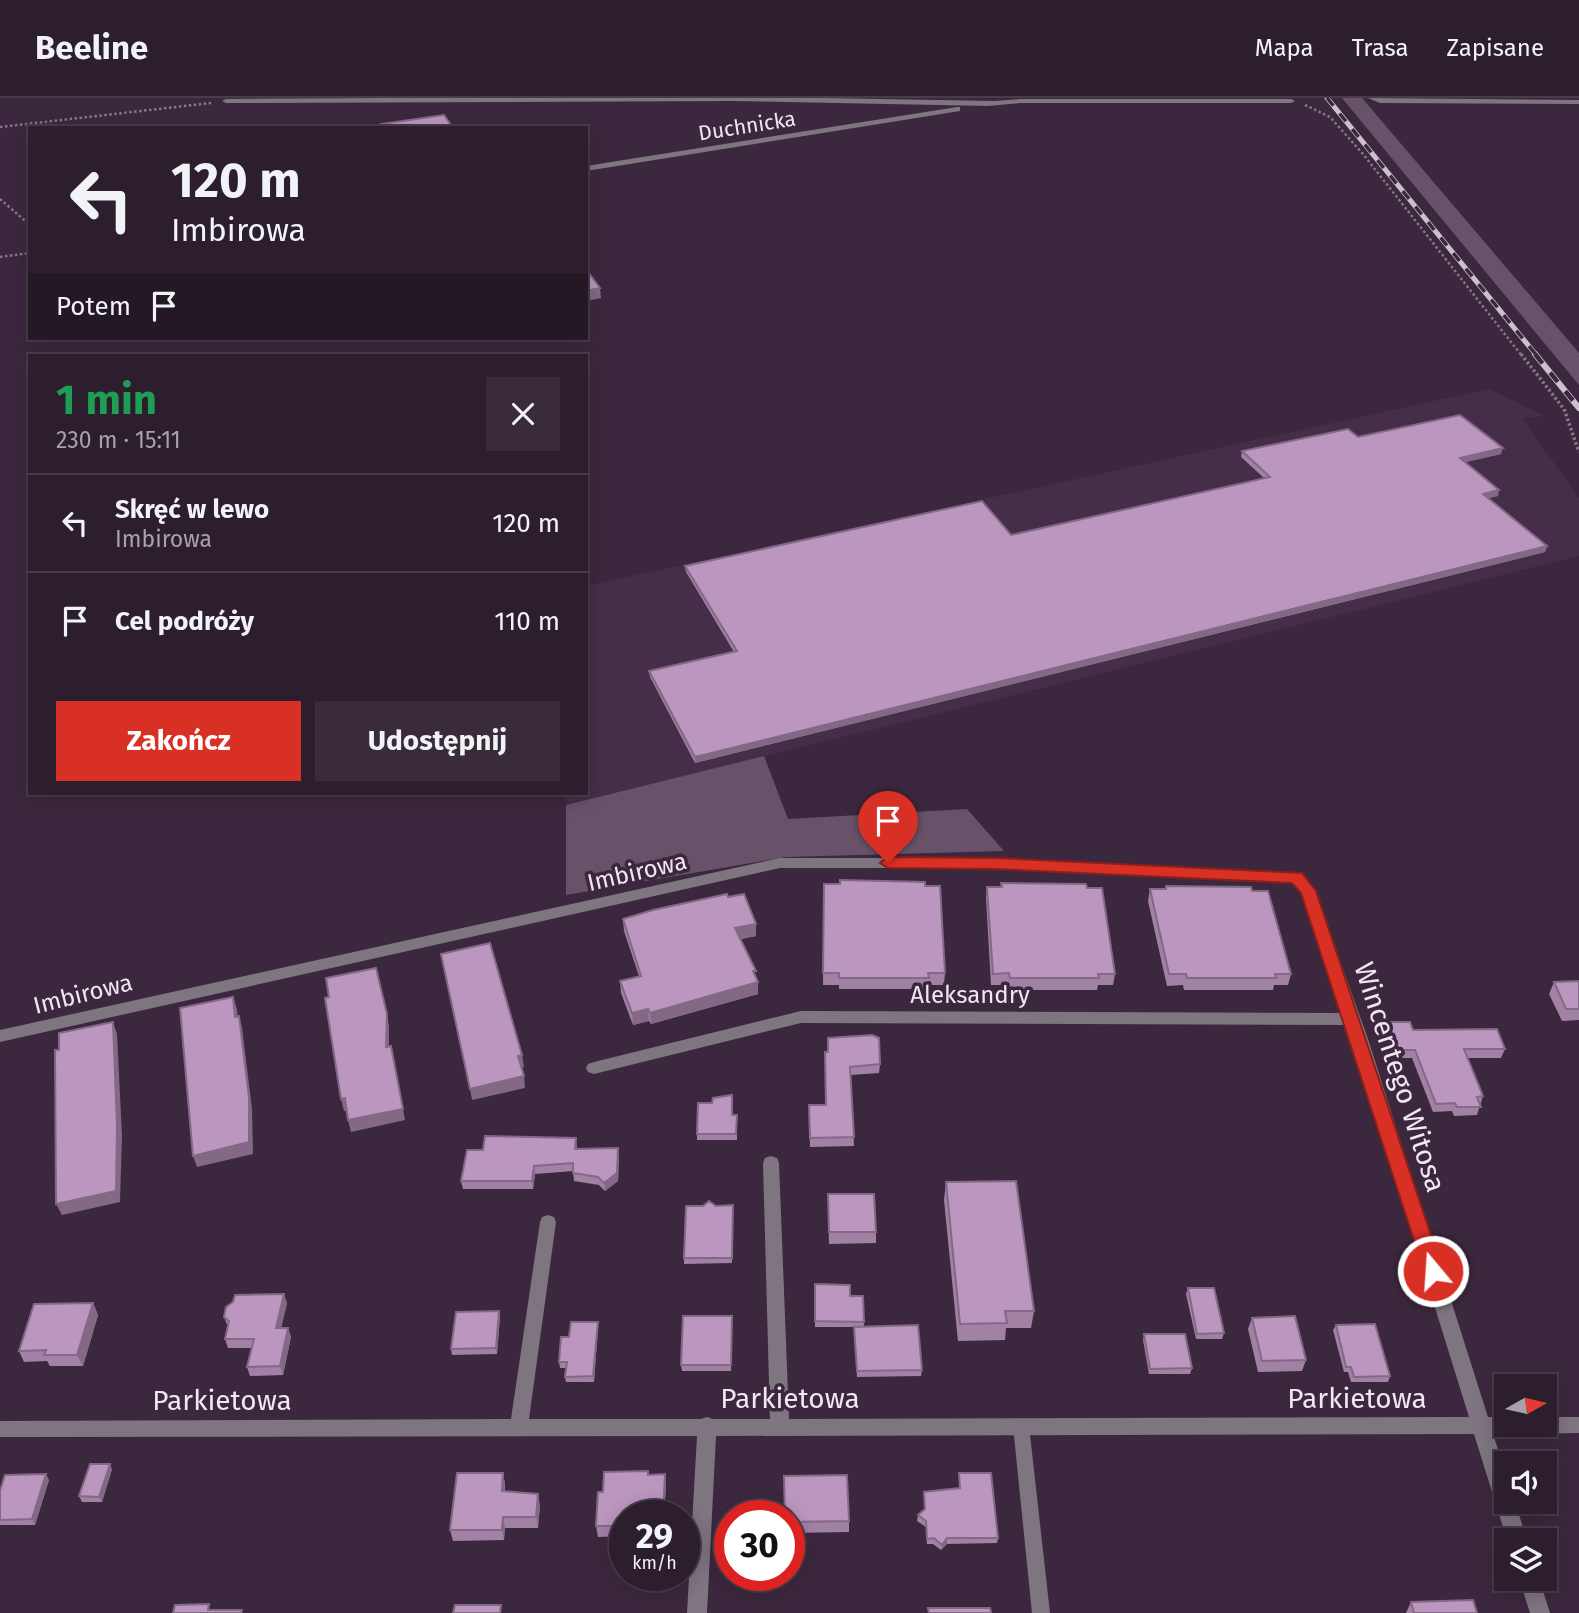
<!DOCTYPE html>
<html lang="pl">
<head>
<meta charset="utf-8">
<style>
	:root { --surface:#2d1e2e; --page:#392b3a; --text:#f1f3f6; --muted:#a7a2aa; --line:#483c4a; --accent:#d93025 }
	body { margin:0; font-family:"Fira Sans",sans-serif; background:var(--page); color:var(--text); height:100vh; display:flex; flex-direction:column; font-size:26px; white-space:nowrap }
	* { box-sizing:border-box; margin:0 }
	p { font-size:23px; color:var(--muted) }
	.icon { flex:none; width:38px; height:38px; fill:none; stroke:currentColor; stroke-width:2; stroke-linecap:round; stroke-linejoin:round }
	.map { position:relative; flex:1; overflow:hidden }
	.sheet { position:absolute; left:28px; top:256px; width:560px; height:441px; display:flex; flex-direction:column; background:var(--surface); border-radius:0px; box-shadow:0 4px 18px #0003,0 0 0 2px var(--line) }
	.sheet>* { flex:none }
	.banner { position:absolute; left:28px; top:28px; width:560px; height:214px; border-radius:0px; box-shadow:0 4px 18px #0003,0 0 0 2px var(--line); background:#2d1e2e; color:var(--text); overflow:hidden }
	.needle { width:46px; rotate:82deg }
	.fabs { position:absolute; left:1494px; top:1276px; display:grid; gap:14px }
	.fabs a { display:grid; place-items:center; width:63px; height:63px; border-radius:0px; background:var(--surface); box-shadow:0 4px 18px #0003,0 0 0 2px var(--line); font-size:35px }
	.speed { position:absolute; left:609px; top:1402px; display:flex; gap:14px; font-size:35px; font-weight:700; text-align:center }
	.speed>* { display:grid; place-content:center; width:91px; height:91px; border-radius:50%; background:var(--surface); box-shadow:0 4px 18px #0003,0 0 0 2px var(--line); line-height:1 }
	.speed small { font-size:18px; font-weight:400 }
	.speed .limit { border:10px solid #d22; background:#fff; color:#111 }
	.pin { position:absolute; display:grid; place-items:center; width:60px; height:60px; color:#fff; margin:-72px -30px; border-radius:50% 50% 50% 0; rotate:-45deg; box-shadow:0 0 7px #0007 }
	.pin .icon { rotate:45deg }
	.me { position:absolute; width:77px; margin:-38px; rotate:342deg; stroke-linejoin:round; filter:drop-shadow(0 0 5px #0008) }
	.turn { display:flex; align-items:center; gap:24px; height:147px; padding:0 28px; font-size:32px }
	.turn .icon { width:91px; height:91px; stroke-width:2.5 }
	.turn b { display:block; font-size:49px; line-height:60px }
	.then { display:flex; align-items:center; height:66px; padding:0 28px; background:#0003; gap:14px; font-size:26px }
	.round { display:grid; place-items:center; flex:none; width:74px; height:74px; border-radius:0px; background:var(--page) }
	.summary { display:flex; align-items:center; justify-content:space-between; height:119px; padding:0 28px }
	h1 { font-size:42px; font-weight:700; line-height:52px; color:#1e9e55 }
	.cta { display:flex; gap:14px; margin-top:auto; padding:14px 28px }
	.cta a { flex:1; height:80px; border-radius:0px; background:var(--accent); color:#fff; font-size:28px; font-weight:700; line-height:80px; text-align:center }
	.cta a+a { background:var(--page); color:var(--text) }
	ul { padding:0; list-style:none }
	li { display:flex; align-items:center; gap:21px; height:98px; padding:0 28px; border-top:2px solid var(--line) }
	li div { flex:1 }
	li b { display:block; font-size:26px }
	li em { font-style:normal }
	header { display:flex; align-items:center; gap:42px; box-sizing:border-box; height:98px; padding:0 35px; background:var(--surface); border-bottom:2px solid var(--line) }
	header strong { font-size:33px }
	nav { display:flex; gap:38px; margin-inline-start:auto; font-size:24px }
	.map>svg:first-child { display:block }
	.built { fill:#462d49 }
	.green { fill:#675269 }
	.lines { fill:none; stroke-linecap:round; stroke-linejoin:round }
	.path-far2 { stroke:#877689; stroke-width:2.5; stroke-dasharray:2.5 2.5; stroke-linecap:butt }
	.path-far1 { stroke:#877689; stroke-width:3.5; stroke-dasharray:2.5 2.5; stroke-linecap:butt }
	.path { stroke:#877689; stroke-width:5; stroke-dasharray:4.5 4.5; stroke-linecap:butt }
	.lane { fill:#7f7580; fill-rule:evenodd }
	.street { fill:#7f7580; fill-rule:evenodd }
	.rail-far1-casing { stroke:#cdbfcf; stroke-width:5 }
	.rail-casing { stroke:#cdbfcf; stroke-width:6 }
	.rail-far1 { stroke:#3c283e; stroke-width:3.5; stroke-dasharray:10; stroke-linecap:butt }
	.rail { stroke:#3c283e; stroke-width:4.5; stroke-dasharray:12; stroke-linecap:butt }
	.wall { fill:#a181a4 }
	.shaded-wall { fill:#836986 }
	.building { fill:#bb96bf; stroke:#836986; stroke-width:2 }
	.route { fill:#d93025; stroke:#8d1f18; stroke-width:2 }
	.labels { text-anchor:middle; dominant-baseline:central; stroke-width:7; stroke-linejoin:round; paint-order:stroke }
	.far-street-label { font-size:21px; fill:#f2e5f4; stroke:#3c283e }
	.street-label { font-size:24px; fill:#f2e5f4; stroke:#3c283e }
	.near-street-label { font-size:28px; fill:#f2e5f4; stroke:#3c283e }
</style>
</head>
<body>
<header>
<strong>Beeline</strong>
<nav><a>Mapa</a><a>Trasa</a><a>Zapisane</a></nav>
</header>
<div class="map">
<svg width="1579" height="1515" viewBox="0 0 1579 1515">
	<rect width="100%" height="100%" fill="#3c283e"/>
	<path class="built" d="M1489,291l56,27 -23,2 57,80v58l-1013,249 -1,-12h21v-207z"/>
	<path class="green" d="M1342,0h20l217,255v32z
		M764,658l24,63 179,-10 37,42 -218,6 -220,38v-90z"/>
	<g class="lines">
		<path class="path-far2" d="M1305,7l25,12 33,37 159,202
			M0,29l211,-24
			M0,101l30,26
			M0,159l30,-4"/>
		<path class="path-far1" d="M1521,256l43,55 15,43"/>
		<path class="path" d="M1493,1291l14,7
			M1545,1458l5,16"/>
		<path class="lane" d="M1021,1321l6,2 2,5 21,187h-18l-19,-187 2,-5z"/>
		<path class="street" d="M388,0h434l173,3 25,-2h271l4,2 -4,2h-271l-32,3 -255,-5 -507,2 -4,-2 4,-2z
			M1368,0l211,2v4l-199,-1z
			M957,9h3v4l-374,60v-5z
			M780,760h217l304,16 14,17 53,148 120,378h19v7h38v-7h34v16l-86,1 14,43v25h8l12,38h-20l-33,-106 -758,2 -9,177h-20l10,-177 -697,1v-16l511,-2 29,-197 2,-5 6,-2 6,2 2,5 -27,197h172l6,-2 6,2h57l-7,-256 2,-5 6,-2 6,2 2,5 10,256 680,-2 -122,-392 -546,-2 -207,51 -6,-2 -2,-4 2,-4 6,-2 207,-51 542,2 -42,-120 -9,-11 -295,-14h-217l-780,174v-12z
			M1519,1480h20l11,35h-20z"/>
		<g class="rail-far1-casing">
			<path id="rail-far1" d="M1327,0l210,258"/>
		</g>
		<g class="rail-casing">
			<path id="rail" d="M1535,256l44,54"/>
		</g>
		<use href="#rail-far1" class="rail-far1"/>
		<use href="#rail" class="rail"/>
	</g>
	<path class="wall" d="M1358,339l143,17 -36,8 33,34 -10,2 59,48 -2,6 -850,211 -45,-86 -1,-6 85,-19 -48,-80 -1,-6 326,-31 253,-57 -23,-21 1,-6z
		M1001,785l86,5 28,86 -2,11h-15l-1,5h-89l-1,-5h-16l-5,-87 1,-11h14z
		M824,786l101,2 20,87 -1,12h-16v4h-89v-4h-16z
		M1166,788l86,5 39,83 -3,11h-14l-1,5h-89l-1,-5 -16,1 -19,-85 2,-12h15z
		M728,799l28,39 -15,3 15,39 2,16 -107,30 -2,-3 -16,4 -12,-32 -1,-12 19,-5 -15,-45 -1,-12z
		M1579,883v39l-17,1 -13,-27 5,-12z
		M1379,924l126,27 -4,9h-34l16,38 -6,19 -23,1 -2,-5 -19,1 -21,-54h-25l-10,-28z
		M825,954l55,12 -1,9 -28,2 3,71 -44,1 -1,-42h17z
		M732,1017h5v25h-40v-6z
		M576,1040l1,11 42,7 -1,25 -13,10 -6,-6 -25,-4 -1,-10 -38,3 -2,15h-70l-2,-8z
		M946,1084l88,129 -3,17h-25l-1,12 -47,1 -14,-141z
		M828,1096l48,38v11l-47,1z
		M733,1107l-1,58 -48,1v-6l32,-52z
		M815,1186l35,12h13l1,30 58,44 -1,6 -64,1 -3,-50h-39z
		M1188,1190l36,45 -2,6h-26l-10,-45z
		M93,1205l5,12 -15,51h-33l-3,-5 -23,1 -5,-11z
		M287,1205l-6,25h7l3,9 -8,38 -33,1 -3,-9 5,-19h-24l-3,-9 3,-12 -4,-10z
		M499,1213l1,5 -3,38 -45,1 -1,-6z
		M732,1218l-1,55h-49l-1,-6z
		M1252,1220l54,42 -4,11 -44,1 -10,-43z
		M598,1224v5l-4,55h-28l-1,-5 1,-9h-6l-1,-6 10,-25z
		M1336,1227l54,51 -2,6h-37l-3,-10h-4l-11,-42z
		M1144,1236l48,34 -2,6h-41l-6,-34z
		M112,1371l-10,33h-20l-3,-6z
		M503,1375l2,11v7l35,14 -2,23h-33l-1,12 -51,1 -3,-11z
		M959,1375l39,65 -1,5 -50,1 -6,6 -8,-6h-6l-1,-17 -9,-6 1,-6 6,-6v-17l35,-3z
		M665,1376l1,11 -2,31h-39v20l-27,1 -2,-11 7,-34 45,-17z
		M49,1382l-14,45h-35v-34z
		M789,1418l60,5v11l-60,1z
		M1411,1504l66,11h-71z"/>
	<path class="shaded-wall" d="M600,190l1,10 -15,3v-10z
		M1503,350l-2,6 -43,10 2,-6z
		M1499,392l-1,6 -17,4 2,-6z
		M1547,448l-2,6 -850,211v-6z
		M756,826v12l-20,4 -1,-12z
		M758,884v12l-107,30 -1,-11z
		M233,899l4,12 2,19 -4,-11z
		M648,911l1,12 -16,4 -1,-12z
		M387,916l2,12v32l-3,-11z
		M239,918l3,12 10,81 1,45 -56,13 -4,-11z
		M113,924l4,12 5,102 -2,66 -58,13 -6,-11z
		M391,948l14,74 -54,12 -3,-12z
		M522,957l2,12 -4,1 -2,-12z
		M524,978l1,12 -53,12 -2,-11z
		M345,1000l3,12 -4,1 -3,-12z
		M618,1050l1,8 -1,25 -13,10 -1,-8z
		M534,1068l1,8 -2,15 -1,-8z
		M284,1196l3,9 -8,35 -3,-10z
		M93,1205l5,12 -15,51 -6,-11z
		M499,1213l1,5 -3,38 -1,-6z
		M598,1224v5l-4,55 -1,-6z
		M288,1230l3,9 -8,38 -3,-9z
		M110,1366l2,5 -10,33 -3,-5z
		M503,1375l2,11 -1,18 -2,-11z
		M46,1376l3,6 -14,45 -3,-6z
		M665,1376l1,11 -2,31h-1z
		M538,1396l2,11 -2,23 -2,-11z
		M503,1419l2,11 -1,12 -2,-10z
		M947,1440v6l-6,6 1,-5z"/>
	<path class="building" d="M444,17l9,13h-70l-2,-4z
		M586,171l14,19 -14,3z
		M1460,317l43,33 -43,10 39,32 -16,4 64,52 -852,211 -46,-86 88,-20 -52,-85 297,-65 29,34 259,-58 -28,-26 106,-22 10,8z
		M840,782l85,2v4h15l5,87h-17l1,5h-90v-5h-16l1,-89h16z
		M1001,785l85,1 1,4h15l13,86h-17l1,4h-89l-1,-5 -16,1 -6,-87h15z
		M1166,788l85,1 1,4h16l23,83h-16l1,4h-89l-1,-4h-17l-19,-85h16z
		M727,796l1,3 16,-3 12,30 -21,4 21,43h-3l5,11 -108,31 -2,-4 -16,4 -12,-32 21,-5 -18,-57 30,-9z
		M490,845l32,112 -4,1 6,20 -54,13 -29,-135z
		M376,870l11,46 -1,33 5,-1 12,63 -55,11 -3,-22 -4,1 -8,-51 -8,-50 4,-1 -3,-19z
		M1579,883v28h-13l-12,-27z
		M233,899l2,20 4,-1 10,82v44l-56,14 -13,-148z
		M113,924l4,103 -1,66 -60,13 -1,-154h4v-17z
		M1379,924h31l3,8 84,-1 8,20h-41l19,47 -6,1 4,10h-24l-2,-4 -19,1 -21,-54h-25z
		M872,937l7,3 1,26 -30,3 4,70 -44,1 -1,-33h17l-1,-53h3v-14z
		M732,997v20h5l-1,19h-39l1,-31h14l1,-5z
		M485,1038l91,2 -1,11 43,-1 -1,25 -13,10 -6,-6 -25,-4v-10l-39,3 -2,15h-71l6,-31h16z
		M1016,1083l18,130h-29l2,12 -47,1 -14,-142z
		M828,1096h46l2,38h-47z
		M709,1103l7,5 17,-1 -1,53h-48l2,-52h17z
		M815,1186l35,1v11h13l1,26 -49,-1z
		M1188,1190h26l10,45 -27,1z
		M284,1196l-8,34h12l-8,38 -33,1 7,-28h-29l4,-18 -5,-4 2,-10 7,-5 2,-7z
		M93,1205l-16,52h-33l2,-5 -27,1 15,-47z
		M499,1213l-3,37 -45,1 5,-37z
		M683,1218h49l-1,49h-50z
		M1295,1218l11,44 -44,1 -10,-43z
		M571,1224h27l-5,54 -28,1 2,-15h-8l2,-25h8z
		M1375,1226l15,52 -36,1 -3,-10h-5l-10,-42z
		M918,1227l4,45 -65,1 -3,-44z
		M1144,1236h41l7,34 -42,1z
		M90,1366h20l-11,33 -20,-1z
		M648,1373v4l17,-1 -2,42h-38v10h-29l2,-34h5l1,-20z
		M457,1375h46l-1,18 36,3 -2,23h-33l-1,13h-52z
		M959,1375h32l7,65h-51l-5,7 -8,-7 -7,1 -1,-18 -8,-6 7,-6 -1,-17 36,-4z
		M46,1376l-14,45 -32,1v-29l5,-16z
		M847,1377l2,46 -60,1v-6h-4l-1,-40z
		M1473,1502l4,13h-63l-3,-11z
		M209,1506l-1,6h34l-1,3h-68l2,-8z
		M455,1507h46l-1,8h-47z
		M928,1510h62l1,5h-62z"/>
	<path class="route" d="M888,759l109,1 305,15 14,18 127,380 -3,6 -7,3 -7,-3 -2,-6 -123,-378 -9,-10 -295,-14 -109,-1 -8,-5z"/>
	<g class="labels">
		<g class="far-street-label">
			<text transform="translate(747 28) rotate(-9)">Duchnicka</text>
		</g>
		<g class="street-label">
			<text transform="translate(637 774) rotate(-13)">Imbirowa</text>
			<text transform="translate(83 896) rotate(-14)">Imbirowa</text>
			<text x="970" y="897">Aleksandry</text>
		</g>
		<g class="near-street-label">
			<text transform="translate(1400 979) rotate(72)">Wincentego Witosa</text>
			<text x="790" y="1300">Parkietowa</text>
			<text x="1357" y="1300">Parkietowa</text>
			<text x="222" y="1302">Parkietowa</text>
		</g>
	</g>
</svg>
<div class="fabs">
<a><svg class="needle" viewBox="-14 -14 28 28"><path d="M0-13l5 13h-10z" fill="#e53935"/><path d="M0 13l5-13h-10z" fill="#a7a2aa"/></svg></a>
<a><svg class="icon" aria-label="sound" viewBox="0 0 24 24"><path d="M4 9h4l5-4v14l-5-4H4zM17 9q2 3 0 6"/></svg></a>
<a><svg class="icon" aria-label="layers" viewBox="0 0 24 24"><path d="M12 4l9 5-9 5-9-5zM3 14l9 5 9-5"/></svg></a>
</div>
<div class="speed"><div>29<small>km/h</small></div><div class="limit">30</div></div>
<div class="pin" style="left:888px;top:765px;background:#d93025"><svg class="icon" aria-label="arrive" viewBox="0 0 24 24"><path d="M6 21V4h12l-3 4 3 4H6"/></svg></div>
<svg class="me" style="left:1433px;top:1173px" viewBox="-20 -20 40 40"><circle r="17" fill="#d93025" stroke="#fff" stroke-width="3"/><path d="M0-11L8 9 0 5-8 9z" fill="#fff"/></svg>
<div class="banner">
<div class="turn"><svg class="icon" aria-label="left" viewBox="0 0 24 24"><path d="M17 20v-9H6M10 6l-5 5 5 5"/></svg><div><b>120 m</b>Imbirowa</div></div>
<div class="then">Potem<svg class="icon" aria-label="arrive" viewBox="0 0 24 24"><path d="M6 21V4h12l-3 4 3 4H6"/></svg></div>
</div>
<section class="sheet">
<div class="summary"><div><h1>1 min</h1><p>230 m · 15:11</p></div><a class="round"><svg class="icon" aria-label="close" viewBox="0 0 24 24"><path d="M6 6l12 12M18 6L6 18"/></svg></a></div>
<ul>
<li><svg class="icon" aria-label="left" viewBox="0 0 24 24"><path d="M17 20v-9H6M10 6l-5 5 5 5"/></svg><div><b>Skręć w lewo</b><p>Imbirowa</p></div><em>120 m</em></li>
<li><svg class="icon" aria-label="arrive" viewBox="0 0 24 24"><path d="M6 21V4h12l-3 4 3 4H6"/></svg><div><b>Cel podróży</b></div><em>110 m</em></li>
</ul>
<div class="cta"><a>Zakończ</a><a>Udostępnij</a></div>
</section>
</div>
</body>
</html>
